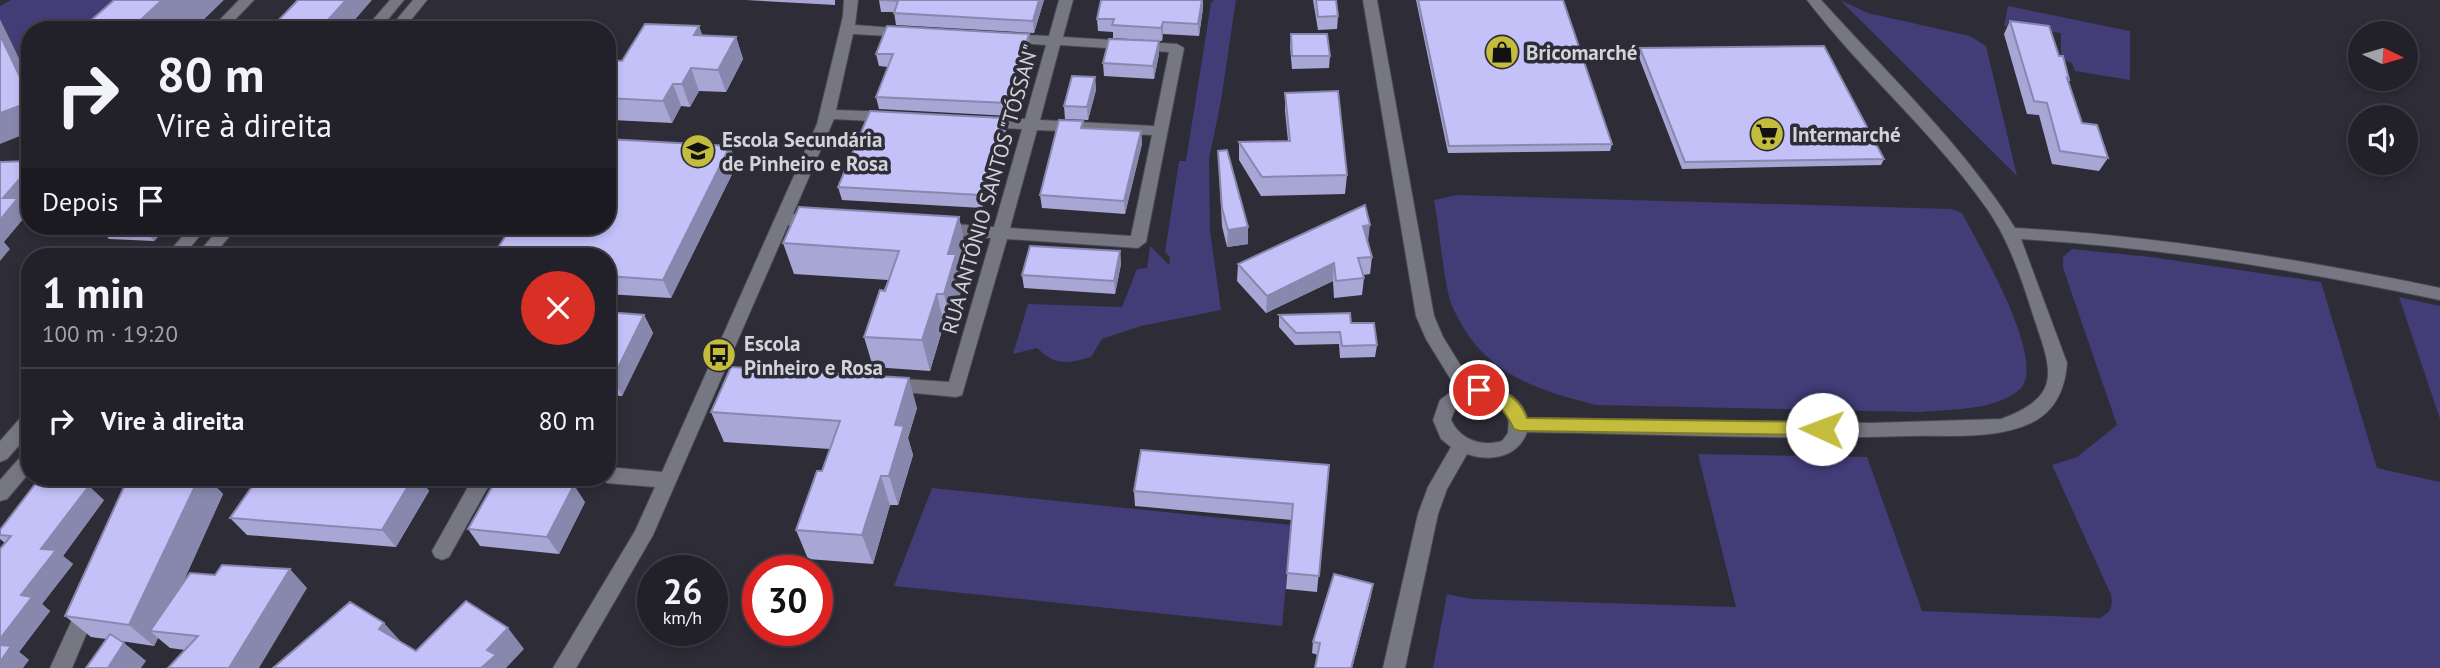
<!DOCTYPE html>
<html lang="pt">
<head>
<meta charset="utf-8">
<style>
	:root { --surface:#222129; --page:#2a2931; --text:#f1f3f6; --muted:#a2a3a8; --line:#3f3e46 }
	body { margin:0; font-family:"PT Sans",sans-serif; background:var(--page); color:var(--text); height:100vh; display:flex; flex-direction:column; font-size:26px; white-space:nowrap }
	* { box-sizing:border-box; margin:0 }
	p { font-size:23px; color:var(--muted) }
	.icon { flex:none; width:38px; height:38px; fill:none; stroke:currentColor; stroke-width:2; stroke-linecap:round; stroke-linejoin:round }
	.map { position:relative; flex:1; overflow:hidden }
	.drawer { position:absolute; left:21px; top:248px; width:595px; height:238px; display:flex; flex-direction:column; background:var(--surface); border-radius:28px; box-shadow:0 4px 10px #0003,0 0 0 2px var(--line) }
	.drawer>* { flex:none }
	.banner { position:absolute; left:21px; top:21px; width:595px; height:214px; border-radius:28px; box-shadow:0 4px 10px #0003,0 0 0 2px var(--line); background:#222129; color:var(--text); overflow:hidden }
	.needle { width:46px; rotate:95deg }
	.fabs { position:absolute; left:2348px; top:21px; display:grid; gap:14px }
	.fabs a { display:grid; place-items:center; width:70px; height:70px; border-radius:50%; background:var(--surface); box-shadow:0 4px 10px #0003,0 0 0 2px var(--line); font-size:35px }
	.speed { position:absolute; left:637px; top:555px; display:flex; gap:14px; font-size:35px; font-weight:700; text-align:center }
	.speed>* { display:grid; place-content:center; width:91px; height:91px; border-radius:50%; background:var(--surface); box-shadow:0 4px 10px #0003,0 0 0 2px var(--line); line-height:1 }
	.speed small { font-size:18px; font-weight:400 }
	.speed .limit { border:10px solid #d22; background:#fff; color:#111 }
	.pin { position:absolute; display:grid; place-items:center; width:60px; height:60px; color:#fff; margin:-30px; border:4px solid #fff; border-radius:50%; box-shadow:0 2px 7px #0007 }
	.me { position:absolute; width:77px; margin:-38px; rotate:272deg; stroke-linejoin:round; filter:drop-shadow(0 0 5px #0008) }
	.turn { display:flex; align-items:center; gap:24px; height:147px; padding:0 21px; font-size:32px }
	.turn .icon { width:91px; height:91px; stroke-width:2.5 }
	.turn b { display:block; font-size:49px; line-height:60px }
	.then { display:flex; align-items:center; height:66px; padding:0 21px; background:#0003; gap:14px; font-size:26px }
	.round { display:grid; place-items:center; flex:none; width:74px; height:74px; border-radius:37px; background:var(--page) }
	.overview { display:flex; align-items:center; justify-content:space-between; height:119px; padding:0 21px }
	h1 { font-size:42px; font-weight:700; line-height:52px }
	ul { padding:0; list-style:none }
	li { display:flex; align-items:center; gap:21px; height:105px; padding:0 21px; border-top:2px solid var(--line) }
	li div { flex:1 }
	li b { display:block; font-size:26px }
	li em { font-style:normal }
	.map>svg:first-child { display:block }
	.green { fill:#423c77 }
	.lines { fill:none; stroke-linecap:round; stroke-linejoin:round }
	.minor-casing { stroke:#4a4a53; stroke-width:2 }
	.minor { fill:#777783; fill-rule:evenodd }
	.wall { fill:#a8a6d5 }
	.shaded-wall { fill:#8887ae }
	.building { fill:#c3c1f8; stroke:#8887ae; stroke-width:2 }
	.route { fill:#c4bc3d; stroke:#7f7a28; stroke-width:2 }
	.labels { text-anchor:middle; dominant-baseline:central; stroke-width:7; stroke-linejoin:round; paint-order:stroke }
	.poi-label { font-size:21px; font-weight:bold; fill:#d3d3da; stroke:#2d2c37; text-anchor:start }
	.street-label { font-size:21px; fill:#d3d3da; stroke:#2d2c37 }
</style>
</head>
<body>
<div class="map">
<svg width="2440" height="668" viewBox="0 0 2440 668">
	<rect width="100%" height="100%" fill="#2d2c37"/>
	<path class="green" d="M11,0h147l-32,30h-96v52l-30,-63v-13z
		M1214,0h22l-15,101 -12,58 1,71 11,80 -80,16 -39,13 -11,18c-25,7 -35,9 -54,-9l-24,6 15,-50 94,3 15,-38 10,-1 3,-22 19,19 1,-8 -5,-5 14,-91h7l25,-158z
		M1840,0l28,13 102,23 16,10 31,130z
		M2008,6l122,25v49l-55,-9 -3,-8 -11,-4v-26l-57,-7z
		M1457,195l495,14 10,4c16,31 88,151 57,177 -25,21 -68,19 -98,22l-325,-7c-53,-14 -105,-28 -134,-80 -4,-7 -9,-16 -12,-24 -8,-32 -10,-68 -16,-101z
		M2072,249l79,8 170,25 56,186 63,14v186h-1007l14,-74 25,5 264,8 -38,-153 169,3 55,154 177,7c12,-5 14,-11 12,-23l-59,-130 25,-8 40,-32 -54,-157v-11z
		M2399,297l41,9v113z
		M932,488l360,37 -10,101 -388,-40z"/>
	<g class="lines">
		<g class="minor-casing">
			<path id="minor" d="M239,0h15l-29,30h-15z
				M390,0h14l-25,30h-15z
				M413,0h14l-24,30h-15z
				M844,0h14l-3,25 53,4 7,4 -7,4 -55,-3 -17,76 55,2 7,5 -7,5 -57,-3 -41,95 25,1 8,6 -8,6 -30,-2 -135,310 -77,133h-23l82,-137 20,-44 -48,-4 -8,-5h8v-11l55,5 155,-348 26,-108z
				M1059,0h14l-10,37 114,7 7,4 -38,194 -8,6 -131,-9 -45,156 -6,2 -73,-7 -3,-5 3,-5 6,-2 60,4 42,-144 -51,-3 -8,-6 8,-6 54,4 28,-98 -40,-2 -8,-5 8,-5 43,2 21,-74 -40,-3 -7,-4 7,-4 43,2zM1060,45l109,7 -15,74 -114,-6zM1037,130l115,5 -21,101 -121,-8z
				M1363,0h14l57,316 9,21 29,47c21,-3 50,12 55,34l344,5 130,-4c62,-23 51,-48 33,-101 -12,-38 -25,-79 -49,-112 -52,-74 -123,-134 -178,-206h14c64,71 144,147 194,228 144,8 284,31 425,60v12c-139,-29 -278,-53 -419,-61l46,124c-2,26 -11,48 -36,60 -37,17 -81,12 -121,13 -127,4 -256,-2 -383,-4 -9,26 -37,30 -60,22l-20,35 -9,25 -33,154h-22l35,-154 10,-27 23,-40 -10,-8 -8,-19 7,-20 16,-12 -30,-49 -10,-23zM1479,397l18,6 12,14 -1,16 -6,8c-20,6 -42,-1 -51,-21 5,-16 10,-21 28,-23z
				M191,226h17l-26,31h-17z
				M221,226h17l-26,31h-17z
				M30,413v20l-23,26 -7,3v-21l23,-26z
				M30,451v21l-23,27 -7,2v-21l23,-26z
				M473,478h20l-44,79 -7,3 -7,-3 -3,-6z
				M88,597l7,3 3,6 -26,62h-22l31,-68z"/>
		</g>
		<use href="#minor" class="minor"/>
	</g>
	<path class="wall" d="M746,0h89v5z
		M879,0h165l-10,33 -138,-8 -2,-13h-13z
		M1101,0h102v8l-4,28 -36,-2 -1,7 -49,-3v-6l-15,-1 -1,-12z
		M1313,0h23l2,16 -1,13 -19,1z
		M1416,0h147l49,144 -2,7 -162,2z
		M2010,21l49,35 10,23 -1,2 14,42 26,35 -9,13 -47,-7 -13,-49 -12,-1 -23,-80z
		M699,26l3,9 34,2 7,22 -17,33 -27,-1 -9,16 -9,-1 -9,17 -60,-3 -5,8v-61z
		M1291,34l39,22 -1,12 -37,1 -2,-22z
		M1159,41v13l-5,25 -50,-3 -1,-13z
		M1030,47l-20,69 -131,-7 -3,-12 12,-30 -9,-1 -3,-12z
		M1640,48l244,111 -3,6 -199,4 -44,-114z
		M1095,77l1,13 -8,30 -23,-1 -1,-13z
		M1285,93l62,82 -2,19 -84,2 -22,-36v-18l49,-1 -3,-30z
		M1004,118l2,13 -24,77 -140,-8 -4,-13z
		M1083,128l58,3 1,13 -17,70 -83,-6 -2,-13z
		M1218,151l30,76v17l-21,3 -5,-21z
		M737,164l-66,134 -64,-4v-37z
		M959,217l6,30 -6,21 4,17 -12,40 -7,-1 -14,47 -57,-4 -9,-30 24,-57 -94,-6 -11,-31z
		M98,226h70l-14,15 -45,-2z
		M1368,242l4,15 -2,17 -7,1 1,3 -2,17 -28,3 -1,-17 -67,32 -29,-32 1,-17z
		M1120,251l1,13 -6,30 -91,-6 -2,-13z
		M607,312l37,3 9,18 -31,63 -15,-1z
		M1279,315l72,8 26,22 -2,12 -35,1 -1,-14 -44,1 -16,-18z
		M917,408l-9,30 5,17 -15,50h-8l-17,59 -65,-5 -12,-29 26,-59 8,-22 -106,-7 -13,-30z
		M1329,465l-12,127 -31,-3 6,-69 -157,-14 -1,-15z
		M128,478h85l4,5 -2,3 8,8 -41,90 125,4 -122,62 -15,-2 -12,-10 -4,8 -33,-5 25,20 -40,-22 -15,-2 -26,-21z
		M258,478h161l10,13 -33,56 -149,-12 -17,-17z
		M104,500l-41,56 10,8 -31,40 8,7 -31,41 10,8 -29,8 5,-125 -5,-4v-9z
		M585,502l-26,52 -79,-8 -12,-17z
		M1371,596l-19,72h-37l3,-13 -6,-2 1,-11z"/>
	<path class="shaded-wall" d="M162,0h62l-31,30h-63z
		M346,0h26l-26,30h-27z
		M1039,0h5l-10,33 -1,-12z
		M1202,0l1,8 -4,28 -1,-12z
		M0,19l30,62v17l-30,-63z
		M1163,22v12l-1,7 -1,-13z
		M699,26l8,23 -13,-14z
		M1029,34l1,13 -20,69 -2,-13z
		M736,37l7,22 -17,33 -8,-22z
		M1159,41v13l-5,25 -1,-13z
		M691,68l8,23 -9,16 -8,-23z
		M1095,77l1,13 -8,30 -1,-13z
		M673,84l8,22 -9,17 -9,-22z
		M30,102v30l-30,12v-31z
		M607,109l5,11 -5,8z
		M1004,118l2,13 -24,77 -2,-13z
		M1141,131l1,13 -17,70 -1,-13z
		M730,146l7,18 -66,134 -8,-18z
		M30,167v26l-8,9 8,9 -26,31 6,7 -10,12v-41l3,-22z
		M959,217l6,30 -6,21 4,17 -12,40 -7,-31 4,-40z
		M1370,225l-2,17 -5,-16z
		M141,226h27l-14,15z
		M1248,227v17l-21,3 1,-17z
		M1120,251l1,13 -6,30 -1,-13z
		M1334,263l-1,18 -67,32 1,-17z
		M937,294l7,30 -14,47 -8,-31z
		M644,315l9,18 -31,63 -9,-18z
		M909,378l8,30 -9,30 5,17 -15,50 -9,-29 6,-51z
		M881,476l9,29 -17,59 -11,-29z
		M196,478h17l4,5 -2,3 8,8 -62,138 -11,-1 8,7 -4,8 -25,-21z
		M413,478h6l10,13 -33,56 -14,-17z
		M574,485l11,17 -26,52 -12,-17z
		M89,486l15,14 -41,56 10,8 -31,40 8,7 -31,41 10,8 -6,8h-23v-29l41,-90z
		M290,569l17,19 -48,80h-30z
		M1373,584l-2,12 -19,72h-1z
		M384,623l19,21 -24,-15z
		M508,628l16,21 -18,19h-25l6,-18z
		M124,643l22,18 -5,7h-33z"/>
	<path class="building" d="M114,0h48l-32,30h-50z
		M298,0h48l-27,30h-50z
		M879,0h160l-6,21 -139,-8 4,-12z
		M1101,0h101l-4,24 -35,-2 -2,6 -49,-3 2,-6h-17z
		M1316,0h20l2,16 -20,1z
		M1418,0h145l49,144 -163,2z
		M2010,21l39,5 10,30h4l6,23 -2,-1 15,45 15,2 11,33 -48,-7 -13,-48 -13,-2z
		M645,24l54,2 -5,9 42,2 -18,33 -27,-2 -9,16h-9l-10,17 -56,-3v-31l4,-7 11,1z
		M887,26l142,8 -21,69 -132,-6 17,-43h-17z
		M1291,34h36l3,22h-38z
		M0,35l30,63v4l-30,11z
		M1109,39l50,2 -6,25 -50,-3z
		M1824,46l60,113 -199,3 -45,-114z
		M1072,76l23,1 -8,30 -23,-1z
		M1338,91l9,84 -85,2 -23,-35 51,-1 -5,-48z
		M870,111l134,7 -24,77 -142,-8z
		M1059,120l24,1 -2,7 60,3 -17,70 -84,-6z
		M607,139l123,7 -67,134 -56,-4v-19h-115l20,-31h95z
		M1227,150l21,77 -20,3 -6,-22 -4,-57z
		M30,161v6l-27,31h15l-18,22v-58z
		M1365,205l5,20 -7,1 9,31 -14,1 6,20 -28,3 -2,-18 -67,33 -29,-32z
		M799,207l160,10 -11,37h8l-12,40h-7l-15,46 -58,-3 16,-47 5,1 14,-40 -116,-8z
		M1030,246l90,5 -6,30 -92,-6z
		M607,312l37,3 -31,63 -6,-1z
		M1350,313l1,10h23l3,22 -35,1 -2,-14 -44,1 -17,-18z
		M731,367l178,11 -14,47 9,1 -15,50h-8l-19,59 -66,-5 21,-59h5l18,-50 -129,-9z
		M1141,450l188,15 -10,111 -32,-3 6,-69 -159,-13z
		M128,478h71l-70,147 -64,-9z
		M258,478h155l-31,52 -152,-12z
		M497,478h3l74,7 -27,52 -79,-8z
		M36,483l53,3 -48,63 15,1 -35,45 11,2 -32,42v-90l11,-13 -11,-1v-5z
		M222,565l68,4 -61,99h-61l30,-32 -48,-5 40,-58 25,2z
		M1334,574l39,10 -22,84h-36l5,-25 -7,-1z
		M466,601l42,27 -21,22 9,5 -15,13h-208l77,-66 34,21 -5,6 37,22z
		M110,634l14,9 -16,25h-22z
		M0,645l11,1 -11,16z"/>
	<path class="route" d="M1479,384c21,6 40,11 48,34l295,4 6,2 2,5 -2,4 -6,2 -302,-4 -6,-2c-12,-24 -15,-26 -41,-34l-2,-5 2,-4z"/>
	<defs>
		<g id="shop-disc" transform="scale(1.75)"><circle r="9.5" fill="#c4bc3d" stroke="#2d2c37"/><path d="M-5-2.5h2.3a2.7 3.5 0 0 1 5.4 0H5L5.5 6h-11ZM-1.5-2.5h3a1.5 2.3 0 0 0-3 0Z" fill="#111"/></g>
		<g id="supermarket-disc" transform="scale(1.75)"><circle r="9.5" fill="#c4bc3d" stroke="#2d2c37"/><path d="M-6-5.5h2.5l.6 2H6L4.5 2H-2.5L-4.4-4H-6ZM-1.5 3.2a1.3 1.3 0 1 0 .1 0ZM3 3.2a1.3 1.3 0 1 0 .1 0Z" fill="#111"/></g>
		<g id="school-disc" transform="scale(1.75)"><circle r="9.5" fill="#c4bc3d" stroke="#2d2c37"/><path d="M0-5L7-2L0 1L-7-2ZM-4 1L0 2.5L4 1V4Q0 6-4 4Z" fill="#111"/></g>
		<g id="bus-disc" transform="scale(1.75)"><circle r="9.5" fill="#c4bc3d" stroke="#2d2c37"/><path d="M-5-6H5V4H4V6H2V4H-2V6H-4V4H-5ZM-3.5-4V0h7V-4ZM-3.5 1.2v1.5H-2V1.2ZM2 1.2v1.5H3.5V1.2Z" fill="#111"/></g>
	</defs>
	<g fill-rule="evenodd">
		<use href="#shop-disc" x="1502" y="52"/>
		<use href="#supermarket-disc" x="1767" y="134"/>
		<use href="#school-disc" x="698" y="151"/>
		<use href="#bus-disc" x="719" y="355"/>
	</g>
	<g class="labels">
		<g class="poi-label">
			<text x="1526" y="52">Bricomarché</text>
			<text x="1792" y="134">Intermarché</text>
			<text x="722" y="139">Escola Secundária<tspan x="722" dy="24">de Pinheiro e Rosa</tspan></text>
			<text x="744" y="343">Escola<tspan x="744" dy="24">Pinheiro e Rosa</tspan></text>
		</g>
		<g class="street-label">
			<text transform="translate(990 189) rotate(-74)">RUA ANTÓNIO SANTOS "TÓSSAN"</text>
		</g>
	</g>
</svg>
<div class="fabs">
<a><svg class="needle" viewBox="-14 -14 28 28"><path d="M0-13l5 13h-10z" fill="#e53935"/><path d="M0 13l5-13h-10z" fill="#a2a3a8"/></svg></a>
<a><svg class="icon" aria-label="sound" viewBox="0 0 24 24"><path d="M4 9h4l5-4v14l-5-4H4zM17 9q2 3 0 6"/></svg></a>
</div>
<div class="speed"><div>26<small>km/h</small></div><div class="limit">30</div></div>
<div class="pin" style="left:1479px;top:390px;background:#d93025"><svg class="icon" aria-label="arrive" viewBox="0 0 24 24"><path d="M6 21V4h12l-3 4 3 4H6"/></svg></div>
<svg class="me" style="left:1822px;top:429px" viewBox="-20 -20 40 40"><circle r="19" fill="#fff"/><path d="M0-13L10 11 0 6-10 11z" fill="#c4bc3d"/></svg>
<div class="banner">
<div class="turn"><svg class="icon" aria-label="right" viewBox="0 0 24 24"><path d="M7 20v-9h11M14 6l5 5-5 5"/></svg><div><b>80 m</b>Vire à direita</div></div>
<div class="then">Depois<svg class="icon" aria-label="arrive" viewBox="0 0 24 24"><path d="M6 21V4h12l-3 4 3 4H6"/></svg></div>
</div>
<section class="drawer">
<div class="overview"><div><h1>1 min</h1><p>100 m · 19:20</p></div><a class="round" style="background:#d93025;color:#fff"><svg class="icon" aria-label="close" viewBox="0 0 24 24"><path d="M6 6l12 12M18 6L6 18"/></svg></a></div>
<ul>
<li><svg class="icon" aria-label="right" viewBox="0 0 24 24"><path d="M7 20v-9h11M14 6l5 5-5 5"/></svg><div><b>Vire à direita</b></div><em>80 m</em></li>
</ul>
</section>
</div>
</body>
</html>
